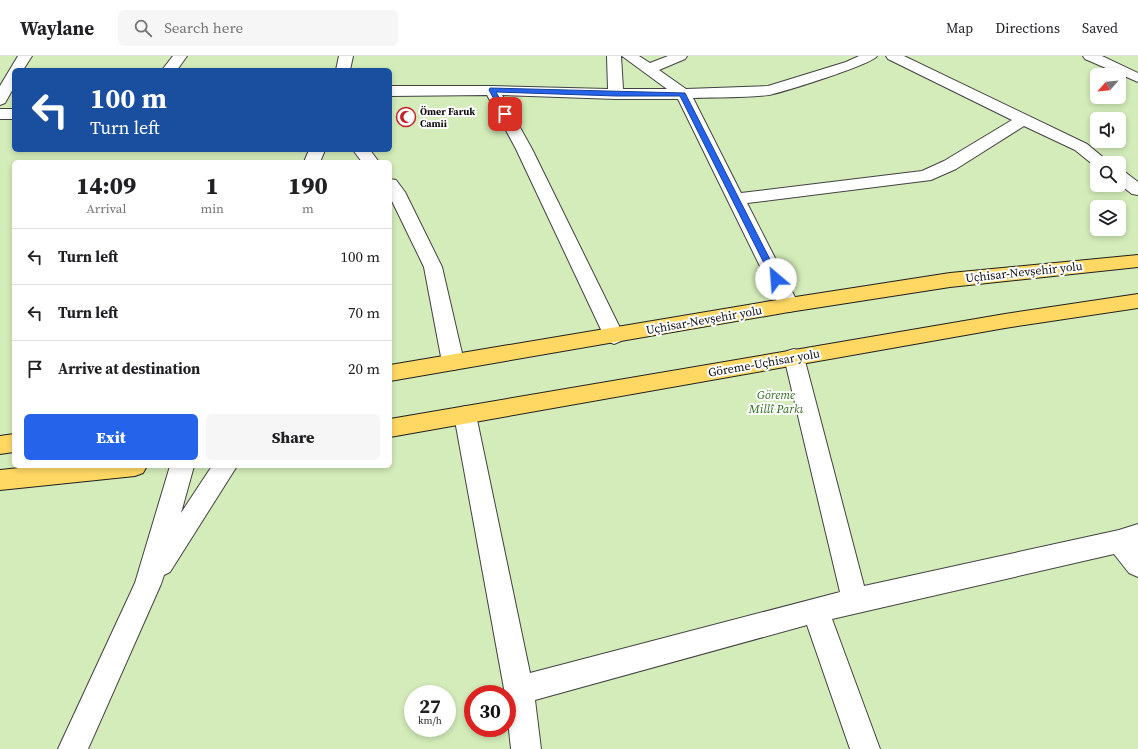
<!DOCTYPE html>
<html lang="en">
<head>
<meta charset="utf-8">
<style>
	:root { --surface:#fff; --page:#f6f6f6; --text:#202124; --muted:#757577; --line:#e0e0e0; --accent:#2563eb }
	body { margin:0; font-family:"Source Serif 4",serif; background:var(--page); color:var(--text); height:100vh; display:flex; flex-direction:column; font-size:15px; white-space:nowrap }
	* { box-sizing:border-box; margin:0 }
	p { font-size:13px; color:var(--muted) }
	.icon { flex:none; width:22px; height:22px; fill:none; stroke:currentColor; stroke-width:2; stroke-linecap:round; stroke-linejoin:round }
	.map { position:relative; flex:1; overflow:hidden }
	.details { position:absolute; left:12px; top:104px; width:380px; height:308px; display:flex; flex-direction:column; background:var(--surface); border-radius:6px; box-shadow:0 2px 6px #0003 }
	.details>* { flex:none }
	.banner { position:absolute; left:12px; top:12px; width:380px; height:84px; border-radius:6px; box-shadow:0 2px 6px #0003; background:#1a4fa0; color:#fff; overflow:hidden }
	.needle { width:26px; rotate:243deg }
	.controls { position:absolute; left:1090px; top:12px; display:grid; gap:8px }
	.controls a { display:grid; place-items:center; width:36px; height:36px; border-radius:6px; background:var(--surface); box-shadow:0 2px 6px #0003; font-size:20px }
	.speed { position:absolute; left:404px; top:629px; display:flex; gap:8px; font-size:20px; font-weight:700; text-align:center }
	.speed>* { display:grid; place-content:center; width:52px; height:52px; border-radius:50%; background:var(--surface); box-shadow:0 2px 6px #0003; line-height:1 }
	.speed small { font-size:10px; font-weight:400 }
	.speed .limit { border:6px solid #d22; background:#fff; color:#111 }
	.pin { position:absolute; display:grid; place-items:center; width:34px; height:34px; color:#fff; margin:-17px; border-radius:8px; box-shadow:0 2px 6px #0006 }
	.me { position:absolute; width:44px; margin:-22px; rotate:333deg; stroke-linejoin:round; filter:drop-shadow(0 0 3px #0008) }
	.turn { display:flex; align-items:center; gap:14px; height:84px; padding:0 12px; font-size:18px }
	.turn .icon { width:52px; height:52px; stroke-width:2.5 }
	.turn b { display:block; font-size:28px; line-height:34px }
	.eta { display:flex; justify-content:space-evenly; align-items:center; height:68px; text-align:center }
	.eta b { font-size:24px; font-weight:800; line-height:28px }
	.cta { display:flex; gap:8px; margin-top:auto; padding:8px 12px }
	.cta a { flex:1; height:46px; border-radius:6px; background:var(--accent); color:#fff; font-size:16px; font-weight:800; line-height:46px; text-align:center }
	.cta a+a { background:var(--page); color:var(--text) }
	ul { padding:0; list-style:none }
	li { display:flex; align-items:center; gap:12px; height:56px; padding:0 12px; border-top:1px solid var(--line) }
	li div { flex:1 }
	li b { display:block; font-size:15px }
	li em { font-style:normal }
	header { display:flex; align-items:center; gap:24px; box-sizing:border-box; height:56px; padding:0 20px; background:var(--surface); border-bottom:1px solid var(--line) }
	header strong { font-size:19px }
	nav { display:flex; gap:22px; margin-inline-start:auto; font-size:14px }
	.search { width:280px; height:36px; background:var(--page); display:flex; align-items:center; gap:10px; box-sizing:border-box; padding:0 14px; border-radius:6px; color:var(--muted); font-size:15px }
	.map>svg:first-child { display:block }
	.green { fill:#d3ecb9; fill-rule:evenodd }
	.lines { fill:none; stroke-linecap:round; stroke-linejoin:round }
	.minor-casing { stroke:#424242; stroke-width:2 }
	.major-casing { stroke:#202020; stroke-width:2 }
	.minor { fill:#fff; fill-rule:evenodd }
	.major { fill:#fed863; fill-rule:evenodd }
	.route { fill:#2563eb; stroke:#184099 }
	.labels { text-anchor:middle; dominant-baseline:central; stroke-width:4; stroke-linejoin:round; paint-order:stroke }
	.far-poi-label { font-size:10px; font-weight:bold; fill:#0f0f0f; stroke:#fff; text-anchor:start }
	.street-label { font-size:12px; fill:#0f0f0f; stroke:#fff }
	.park-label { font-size:12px; font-style:italic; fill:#2c6b1c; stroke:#fff }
</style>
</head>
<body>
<header>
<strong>Waylane</strong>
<div class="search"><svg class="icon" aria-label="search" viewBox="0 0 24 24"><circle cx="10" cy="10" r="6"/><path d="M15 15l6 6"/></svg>Search here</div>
<nav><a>Map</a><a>Directions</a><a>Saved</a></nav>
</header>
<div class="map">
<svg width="1138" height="693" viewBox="0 0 1138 693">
	<rect width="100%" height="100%" fill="#fffcf2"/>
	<path class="green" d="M0,0h1138v693h-1138zM14,14h376v80h-376zM1097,19h22v22h-22zM1097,63h22v22h-22zM14,106h376v304h-376zM1097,107h22v22h-22zM1097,151h22v22h-22zM413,638h34v34h-34zM473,638h34v34h-34z"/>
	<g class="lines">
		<g class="minor-casing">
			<path id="minor" d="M18,0h14l-9,14h-9v17l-9,16 -5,2v-19z
				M173,0h14l-10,14h-15z
				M339,0h14l-3,14h-14z
				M607,0h14l2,33h44l-45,-33h17l11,7 18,-7h19l-2,3 -26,11 27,19 82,-3 78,-24 13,-6h18c-6,9 -94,36 -108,39 -25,3 -51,2 -76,3l48,95 181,-22 22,-10 68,-41 -124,-61 -2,-3h18l183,88 23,19h-13l-1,4 -21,-17 -51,-24 -68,43 -25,11 -184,23 52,102 -3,5 -7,2 -7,-2 -3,-5 -101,-206h-62l-114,-4 30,54 92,187 -3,5 -7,3 -7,-3 -3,-5 -88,-187 -29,-54 -97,1v-10h102l116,3z
				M1083,0h19l36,17v9l-53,-23z
				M0,53h14v10h-14z
				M309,94h16l-5,12h-16z
				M353,94h17l9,12h-17z
				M1119,115l6,1 13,10v13l-6,-1 -13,-10z
				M390,123l6,1 9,12 37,75 22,95 -4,6 -7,2 -7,-2 -4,-6 -18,-95 -34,-70z
				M794,293l7,2 3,6 60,229 255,-56 19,-6v53l-9,-4 -15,-19 -282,65 48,130h-30l-43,-124 -272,75 6,49h-30l-4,-38v-17h-2l-51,-279 3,-6 8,-3 8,3 3,6 54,258 310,-81 -56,-235 3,-6z
				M170,410h24l-13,47 31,-47h25l-67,106 -6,3 -3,9 -73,165h-30l77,-166z"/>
		</g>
		<g class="major-casing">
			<path id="major" d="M1138,199v12l-188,20 -161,25 -399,69v-16l399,-67 161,-25z
				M1138,238v14l-133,20 -615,109v-18l615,-105z
				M14,378v18l-14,2v-18z
				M38,410h109l-4,7 -8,3 -135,14v-20z"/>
		</g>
		<use href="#minor" class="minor"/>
		<use href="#major" class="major"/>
	</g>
	<path class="route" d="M490,32l195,5 95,186 -1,2h-6l-1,-2 -92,-183h-64l-120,-4 12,22 -3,1 -3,-1 -13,-24z"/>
	<defs>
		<g id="mosque-ring" transform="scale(1)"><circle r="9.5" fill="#fff" stroke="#c62028" stroke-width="1.5"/><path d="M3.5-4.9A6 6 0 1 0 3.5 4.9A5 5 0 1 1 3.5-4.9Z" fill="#c62028"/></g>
	</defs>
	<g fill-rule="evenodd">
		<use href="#mosque-ring" x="406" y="61"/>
	</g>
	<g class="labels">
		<g class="far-poi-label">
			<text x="420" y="55">Ömer Faruk<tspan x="420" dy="12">Camii</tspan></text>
		</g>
		<g class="street-label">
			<text transform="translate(1024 216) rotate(-6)">Uçhisar-Nevşehir yolu</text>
			<text transform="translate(704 264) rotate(-10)">Uçhisar-Nevşehir yolu</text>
			<text transform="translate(764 307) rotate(-10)">Göreme-Uçhisar yolu</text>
		</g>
		<g class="park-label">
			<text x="776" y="339">Göreme<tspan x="776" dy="14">Millî Parkı</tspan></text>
		</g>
	</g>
</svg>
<div class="controls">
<a><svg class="needle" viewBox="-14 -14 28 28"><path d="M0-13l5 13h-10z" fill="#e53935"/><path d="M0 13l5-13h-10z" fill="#757577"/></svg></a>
<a><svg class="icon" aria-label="sound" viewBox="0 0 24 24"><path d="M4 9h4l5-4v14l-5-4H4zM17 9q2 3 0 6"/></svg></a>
<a><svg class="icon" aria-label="search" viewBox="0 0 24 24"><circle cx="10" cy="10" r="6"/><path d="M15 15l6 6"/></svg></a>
<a><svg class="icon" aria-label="layers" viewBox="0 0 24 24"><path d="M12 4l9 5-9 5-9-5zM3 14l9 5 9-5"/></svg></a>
</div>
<div class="speed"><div>27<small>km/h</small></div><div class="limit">30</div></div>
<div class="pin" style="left:505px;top:58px;background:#d93025"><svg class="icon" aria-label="arrive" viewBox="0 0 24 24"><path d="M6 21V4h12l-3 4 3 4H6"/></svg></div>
<svg class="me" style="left:776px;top:223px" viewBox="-20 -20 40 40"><circle r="19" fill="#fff"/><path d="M0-13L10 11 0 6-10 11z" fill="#2563eb"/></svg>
<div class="banner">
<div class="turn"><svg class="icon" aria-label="left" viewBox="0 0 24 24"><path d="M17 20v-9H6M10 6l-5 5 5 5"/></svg><div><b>100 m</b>Turn left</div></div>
</div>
<section class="details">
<div class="eta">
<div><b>14:09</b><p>Arrival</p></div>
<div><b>1</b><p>min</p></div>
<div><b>190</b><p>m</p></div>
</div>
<ul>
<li><svg class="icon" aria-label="left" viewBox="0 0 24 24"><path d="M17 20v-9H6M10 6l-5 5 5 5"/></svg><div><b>Turn left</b></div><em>100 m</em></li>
<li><svg class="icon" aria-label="left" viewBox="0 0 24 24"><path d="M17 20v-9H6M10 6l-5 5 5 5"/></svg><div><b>Turn left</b></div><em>70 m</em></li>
<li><svg class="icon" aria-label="arrive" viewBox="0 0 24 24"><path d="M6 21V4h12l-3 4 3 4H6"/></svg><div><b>Arrive at destination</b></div><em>20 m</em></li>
</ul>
<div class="cta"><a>Exit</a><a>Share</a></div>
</section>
</div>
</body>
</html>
